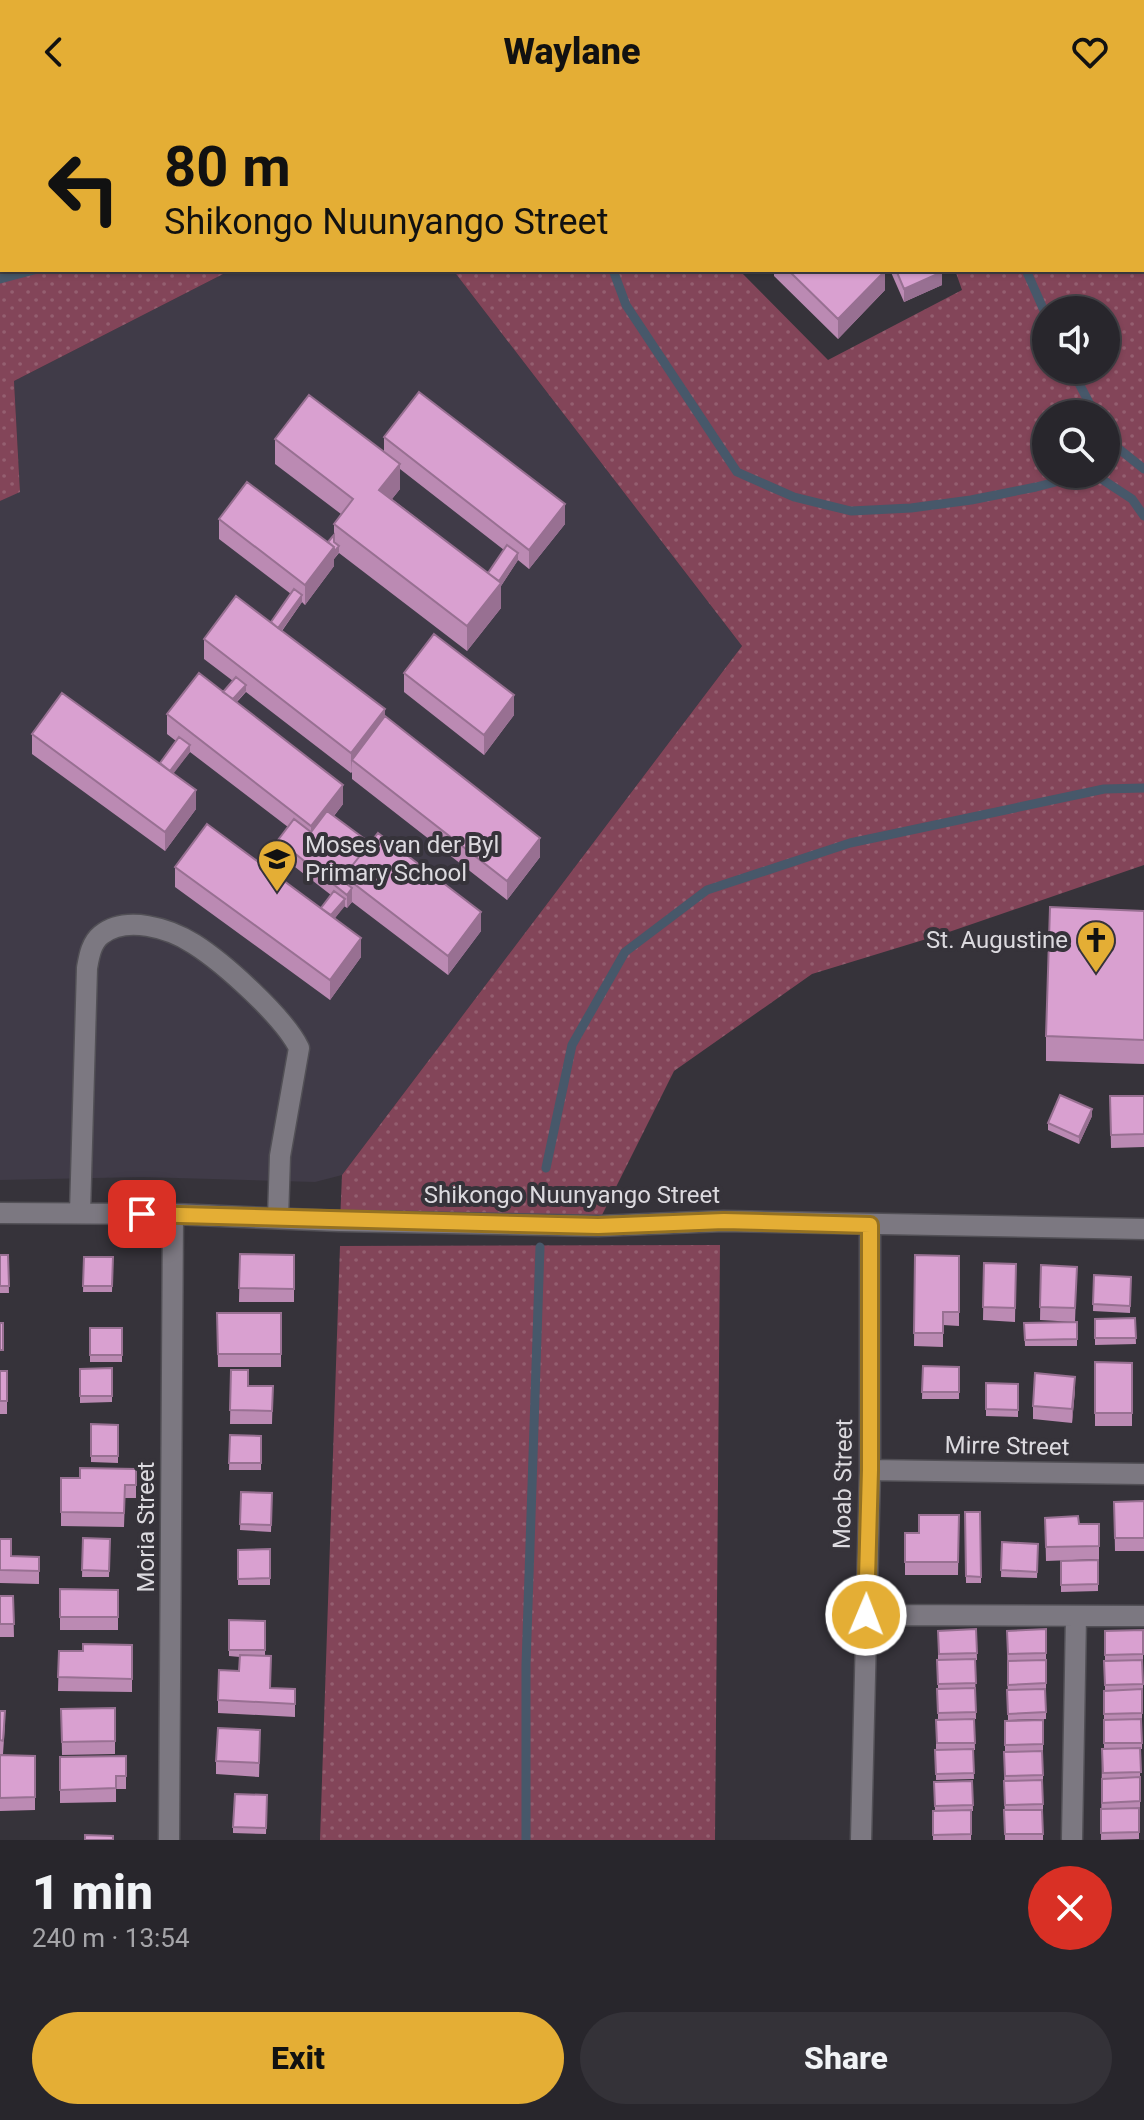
<!DOCTYPE html>
<html lang="en">
<head>
<meta charset="utf-8">
<style>
	:root { --surface:#28262c; --page:#343238; --text:#f1f3f6; --muted:#a5a5a9; --line:#444348; --accent:#e4ae35 }
	body { margin:0; font-family:Roboto,sans-serif; background:var(--page); color:var(--text); height:100vh; display:flex; flex-direction:column; font-size:30px; white-space:nowrap }
	* { box-sizing:border-box; margin:0 }
	p { font-size:26px; color:var(--muted) }
	.icon { flex:none; width:44px; height:44px; fill:none; stroke:currentColor; stroke-width:2; stroke-linecap:round; stroke-linejoin:round }
	.map { position:relative; height:1736px; overflow:hidden }
	.details { display:flex; flex-direction:column; background:var(--surface); flex:1 }
	.details>* { flex:none }
	.banner { position:absolute; left:0px; top:0px; width:1144px; height:168px; box-shadow:0 2px 6px #0004,0 0 0 2px var(--line); background:#e4ae35; color:#111; overflow:hidden }
	.buttons { position:absolute; left:1032px; top:192px; display:grid; gap:16px }
	.buttons a { display:grid; place-items:center; width:88px; height:88px; border-radius:50%; background:var(--surface); box-shadow:0 2px 6px #0004,0 0 0 2px var(--line); font-size:40px }
	.pin { position:absolute; display:grid; place-items:center; width:68px; height:68px; color:#fff; margin:-34px; border-radius:16px; box-shadow:0 4px 12px #0006 }
	.me { position:absolute; width:88px; margin:-44px; rotate:1deg; stroke-linejoin:round; filter:drop-shadow(0 0 6px #0008) }
	.turn { display:flex; align-items:center; gap:28px; height:168px; padding:0 32px; font-size:36px }
	.turn .icon { width:104px; height:104px; stroke-width:2.5 }
	.turn b { display:block; font-size:56px; line-height:68px }
	.round { display:grid; place-items:center; flex:none; width:84px; height:84px; border-radius:42px; background:var(--page) }
	.overview { display:flex; align-items:center; justify-content:space-between; height:136px; padding:0 32px }
	h1 { font-size:48px; font-weight:800; line-height:60px }
	.cta { display:flex; gap:16px; margin-top:auto; padding:16px 32px }
	.cta a { flex:1; height:92px; border-radius:48px; background:var(--accent); color:#111; font-size:32px; font-weight:800; line-height:92px; text-align:center }
	.cta a+a { background:var(--page); color:var(--text) }
	header { display:flex; justify-content:space-between; align-items:center; height:104px; padding:0 32px; background:var(--accent); color:#111; font-size:36px; font-weight:800 }
	.map>svg:first-child { display:block }
	.built { fill:#403b48 }
	.grass { fill:url(#grass-dots); fill-rule:evenodd }
	.lines { fill:none; stroke-linecap:round; stroke-linejoin:round }
	.stream { stroke:#47586a; stroke-width:9 }
	.minor-casing { stroke:#525056; stroke-width:23 }
	.minor { stroke:#7c7881; stroke-width:20 }
	.wall { fill:#bb8ab3; fill-rule:evenodd }
	.shaded-wall { fill:#987092 }
	.building { fill:#d9a0d0; stroke:#987092; stroke-width:2 }
	.route-casing { stroke:#947122; stroke-width:20 }
	.route { stroke:#e4ae35; stroke-width:14 }
	.labels { text-anchor:middle; dominant-baseline:central; stroke-width:8; stroke-linejoin:round; paint-order:stroke }
	.poi-label { font-size:24px; fill:#dcdadf; stroke:#36333a; text-anchor:start }
	.street-label { font-size:24px; fill:#dcdadf; stroke:#36333a }
</style>
</head>
<body>
<header><svg class="icon" aria-label="back" viewBox="0 0 24 24"><path d="M15 5l-7 7 7 7"/></svg>Waylane<svg class="icon" aria-label="heart" viewBox="0 0 24 24"><path d="M12 20l-8-8c-3-5 5-10 8-4 3-6 11-1 8 4z"/></svg></header>
<div class="map">
<svg width="1144" height="1736" viewBox="0 0 1144 1736">
	<defs>
		<pattern id="grass-dots" width="8" height="8" patternUnits="userSpaceOnUse" patternTransform="scale(2)"><rect width="8" height="8" fill="#834559"/><path d="M2 2h.1M6 6h.1" fill="none" stroke="#945f70" stroke-width="1.8" stroke-linecap="round"/></pattern>
	</defs>
	<rect width="100%" height="100%" fill="#36333a"/>
	<path class="built" d="M231,166h222l289,376 -400,529 -27,7 -173,-5 -142,3v-679l20,-10 -6,-110z"/>
	<path class="grass" d="M212,0h365l2,2h-372z
		M893,0h233l1,2h-233z
		M1142,38l2,5v718l-198,68 -134,41 -138,97 -76,152h-258l2,-48 400,-529 -289,-376h286l89,90 134,-70 -7,-20h187zM1046,206h60v60h-60zM1046,310h60v60h-60z
		M2,86v80h229l-217,111 6,111 -20,9v-310z
		M720,1141l-5,595h-395l20,-594z"/>
	<g class="lines">
		<path class="stream" d="M551,0l3,2
			M1018,0l1,2
			M325,2l6,-2
			M613,166l13,35 111,167 57,25 57,14 60,-3 60,-8 65,-13 51,-13
			M1026,166l20,45
			M0,175l34,-9
			M1072,266l23,44
			M1106,331l3,6 35,28
			M1094,370l38,25 12,17
			M546,1064l26,-123 53,-93 82,-62 143,-47 254,-54 40,-1
			M526,1736v-175l14,-418"/>
		<g class="minor-casing">
			<path id="minor" d="M0,1109l173,1 166,7 259,5 126,-5 420,8
				M80,1109l7,-245c2,-11 4,-25 14,-33 25,-20 68,-7 93,9 30,19 90,73 105,104l-19,108 -2,62
				M870,1366l274,4
				M866,1511l278,1
				M1072,1734l4,-222
				M169,1736l4,-626
				M861,1736l9,-370v-245"/>
		</g>
		<use href="#minor" class="minor"/>
	</g>
	<path class="wall" d="M636,0h60l-1,2h-57z
		M774,166h110l1,20 -47,49 -64,-63z
		M890,166h51l1,15 -38,17z
		M384,333l181,87 -36,45 -11,-9 -17,26v22l-34,43 -128,-98 -5,6v7l-29,39 -3,-3 -20,29 103,85 155,141 -33,43 -155,-121v-7l-1,1 -105,-81 -9,10 106,102 -9,12 147,115 -33,44 -96,-73 -5,6 -3,-2 -9,12 26,39 -31,43 -155,-113v-20l89,-1 14,-19v-7l10,-13 -98,-75 -17,21 23,36 -31,42 -133,-97v-20l128,29 16,-22 -9,-7v-20l56,-22 10,-11 -29,-22v-20l67,-17 20,-28 -72,-55v-20l109,23 6,-7v-11l7,-10 -66,-50v-25l109,13zM400,365l104,81 -16,23 -96,-74 8,-10zM286,756l45,35 -10,13 -45,-33z
		M404,569l110,42 -30,40 -80,-63z
		M1144,807v153l-98,-3v-25z
		M1110,992h34v51l-33,1z
		M1092,1012l-13,28 -31,-14v-7z
		M240,1150l54,1v47h-55z
		M0,1151h8l1,38h-9z
		M915,1151l44,1v70l-16,-1v22l-29,-1z
		M84,1153h29l-1,35h-29z
		M984,1159l32,1 -1,58 -32,-2z
		M1041,1161l36,2 -2,55 -35,-2z
		M1094,1171l37,2 -1,36 -37,-2z
		M217,1209h64v54h-63z
		M1135,1214l1,26 -41,1v-26z
		M1077,1218v24h-52l-1,-23z
		M90,1224h32v34h-32z
		M1095,1258l37,1v63h-37z
		M923,1262l36,1v32h-37z
		M112,1264v34l-32,1v-34z
		M231,1266l17,16h25l-1,38h-42z
		M0,1267h7v43h-7z
		M986,1279l32,1v33l-32,-1z
		M1075,1286l-3,33 -39,-4v-13z
		M91,1320l27,1v38l-27,-1z
		M230,1331l31,1v34h-32z
		M136,1365v29h-11l-1,29 -63,-1v-48h19z
		M241,1388l31,1 -1,39 -31,-2z
		M1144,1397v50h-29l-1,-49z
		M965,1408l16,65v6h-15z
		M959,1411l-1,60h-53v-42h14z
		M1045,1414l34,6h20v35l-53,2z
		M83,1434l27,1 -1,38h-27z
		M0,1435l11,17 28,1v27l-39,-1z
		M1002,1438l36,2 -1,34 -36,-1z
		M270,1445v36h-32v-35z
		M1098,1456v31l-37,1v-31z
		M60,1485l58,1v40h-58z
		M0,1492h13l1,41h-14z
		M229,1516l36,1v35l6,32 24,1v28l-77,-4v-13l21,-29 1,-14 -11,-1z
		M976,1525l1,31h-2l1,59 -38,1v-89z
		M1046,1525v90l-38,1 -1,-89z
		M1143,1526v61h-1v58h-2v59h-5h4v31l-38,1 1,-91h2v-58l1,-1v-59z
		M132,1541v47l-74,-1 1,-40h24z
		M115,1604v46l-53,1 -1,-46z
		M0,1607l5,13 -2,30h-3z
		M974,1615l1,31h-2l1,29 -38,1v-60z
		M1043,1616v31l-38,1v-31z
		M260,1640l-1,33 -43,-3v-13z
		M1004,1648l39,23v65h-38z
		M0,1651l35,1v54l-35,1z
		M126,1652v33h-10v13l-56,1v-46z
		M972,1677l1,30h-2v29h-38v-29h2l-1,-29z
		M267,1691l-1,39 -33,-1v-6z"/>
	<path class="shaded-wall" d="M678,0h18l-1,2h-18z
		M885,167v19l-47,49v-20z
		M942,168v13l-38,17v-13z
		M400,360v25l-21,26v-25z
		M565,400v20l-36,45v-19z
		M339,442v6l-5,7v7l-29,39v-20l29,-38z
		M518,449v7l-17,26v22l-34,43v-25z
		M302,491v7l-29,41v-7z
		M246,581v6l-20,23v-7z
		M514,591v20l-30,40v-20z
		M385,605v19l-33,32 -1,13v-20z
		M190,641v7l-26,34v-7z
		M343,681v19l-32,41v-19z
		M196,686v19l-31,42v-19z
		M540,734v19l-33,43v-19z
		M286,749v7l-19,28v-7z
		M352,784v14l-5,6v-13z
		M345,795v7l-20,24v-7z
		M481,808v19l-33,44v-19z
		M361,834v19l-31,43v-20z
		M1092,1005v7l-13,28v-7z
		M1075,1273v13l-3,33v-14z"/>
	<path class="building" d="M657,0h21l-1,2h-18z
		M788,166h96l1,1 -47,48z
		M896,166h45l1,2 -38,17z
		M419,288l146,112 -36,46 -145,-113z
		M309,291l91,69 -21,26 122,93 -34,43 -133,-102 19,-25 -78,-60z
		M247,378l87,65 -29,38 -86,-66z
		M334,431v7l5,4 -5,6v-5l-6,-5z
		M507,441l11,8 -19,28 -11,-8z
		M294,485l8,6 -24,33 -7,-6z
		M236,492l149,113 -34,44 -147,-114z
		M434,530l80,61 -30,40 -80,-62z
		M199,569l144,112 -32,41 -144,-112z
		M236,573l10,8 -13,14 -10,-7z
		M62,589l134,97 -31,42 -133,-98z
		M385,612l155,122 -33,43 -155,-121z
		M179,633l11,8 -20,26 -10,-8z
		M327,707l43,32 -26,33v6l8,6 -5,7 -69,-55 16,-21 17,13z
		M207,720l154,114 -31,42 -155,-113z
		M378,729l103,79 -33,44 -104,-80z
		M278,743l8,6 -13,20 -9,-7z
		M334,787l11,8 -14,16 -10,-7z
		M1050,803l94,4v129l-98,-4z
		M1060,991l32,14 -13,28 -31,-14z
		M1110,992h34v38l-33,1z
		M240,1150l54,1v34l-55,-1z
		M0,1151h8l1,31h-9z
		M915,1151l44,1v56h-16v21h-29z
		M84,1153h29l-1,29h-29z
		M984,1159l32,1 -1,44 -32,-1z
		M1041,1161l36,2 -2,41 -35,-1z
		M1094,1171l37,2 -1,29 -37,-2z
		M217,1209h64v41h-63z
		M1135,1214l1,20h-41v-19z
		M1077,1218v17l-52,1 -1,-17z
		M0,1219h3v27h-3z
		M90,1224h32v27h-32z
		M1095,1258l37,1v50h-37z
		M923,1262l36,1v25h-37z
		M112,1264v28h-32v-27z
		M231,1266h17v16h25l-1,25 -42,-1z
		M0,1267h7v30h-7z
		M1035,1269l40,4 -3,32 -39,-3z
		M986,1279l32,1v26l-32,-1z
		M91,1320l27,1v31h-27z
		M230,1331l31,1v27h-32z
		M80,1364l56,1v16h-11l-1,28 -63,-1v-34h19z
		M241,1388l31,1 -1,32 -31,-1z
		M1144,1397v37h-29l-1,-36z
		M965,1408h15l1,65 -15,-1z
		M919,1411h40l-1,47h-53v-29h14z
		M1078,1412l1,8h20v22l-53,1 -1,-29z
		M83,1434l27,1 -1,32 -27,-1z
		M0,1435h11v17l28,1v14l-39,-1z
		M1002,1438l36,2 -1,28 -36,-2z
		M270,1445v29l-32,1v-29z
		M1098,1456v24l-37,1v-24z
		M60,1485l58,1v27h-58z
		M0,1492h13l1,28h-14z
		M229,1516l36,1v29h-36z
		M976,1525l1,24 -38,1 -1,-23z
		M1046,1525v24l-38,1 -1,-23z
		M1143,1526v24l-38,1v-24z
		M83,1540l49,1v34l-74,-2 1,-26h24z
		M240,1551l31,1 -1,32 25,1v15l-77,-4 1,-30 20,1z
		M975,1555l1,24 -38,1 -1,-24z
		M1046,1556v23l-38,2v-24z
		M1142,1556l1,24 -38,1 -1,-24z
		M975,1584l1,24 -38,1 -1,-24z
		M1045,1585l1,23 -38,2 -1,-24z
		M1142,1585v24l-38,1v-23z
		M115,1604v33l-53,1 -1,-33z
		M0,1607h5l-2,30 -3,-1z
		M974,1615l1,24h-38l-1,-23z
		M1141,1615l1,24h-38v-23z
		M1043,1616v24l-38,1v-24z
		M218,1624l42,2 -1,33 -43,-2z
		M1140,1644l1,24 -38,1 -1,-24z
		M973,1645l1,24 -38,1 -1,-24z
		M1042,1647l1,24 -38,1 -1,-24z
		M0,1651l35,1v41l-35,1z
		M126,1652v20h-10v12l-56,2v-33z
		M1140,1673v24l-38,2v-24z
		M1042,1676l1,24 -38,1 -1,-24z
		M972,1677l1,24 -38,1 -1,-24z
		M235,1690l32,1 -1,33 -33,-1z
		M1139,1704v24l-38,1v-24z
		M971,1706v24l-38,1v-24z
		M1004,1706h38l1,24h-38z
		M85,1731l28,1v4h-28z"/>
	<g class="lines">
		<g class="route-casing">
			<path id="route" d="M142,1110l456,12 126,-5 146,4v245l-4,145"/>
		</g>
		<use href="#route" class="route"/>
	</g>
	<defs>
		<g id="school-pin" transform="scale(2)"><path d="M0 17L-7.5 6A9.5 9.5 0 1 1 7.5 6Z" fill="#e4ae35" stroke="#36333a"/><path d="M0-5L7-2L0 1L-7-2ZM-4 1L0 2.5L4 1V4Q0 6-4 4Z" fill="#111"/></g>
		<g id="church-pin" transform="scale(2)"><path d="M0 17L-7.5 6A9.5 9.5 0 1 1 7.5 6Z" fill="#e4ae35" stroke="#36333a"/><path d="M-1.2-6h2.4v3.5h3.3v2.4h-3.3V6h-2.4V-.1h-3.3v-2.4h3.3Z" fill="#111"/></g>
	</defs>
	<g fill-rule="evenodd">
		<use href="#school-pin" x="277" y="755"/>
		<use href="#church-pin" x="1096" y="836"/>
	</g>
	<g class="labels">
		<g class="poi-label">
			<text x="305" y="741">Moses van der Byl<tspan x="305" dy="28">Primary School</tspan></text>
			<text x="1068" y="836" text-anchor="end">St. Augustine</text>
		</g>
		<g class="street-label">
			<text x="572" y="1091">Shikongo Nuunyango Street</text>
			<text transform="translate(1007 1342) rotate(1)">Mirre Street</text>
			<text transform="translate(843 1380) rotate(-89)">Moab Street</text>
			<text transform="translate(146 1423) rotate(-90)">Moria Street</text>
		</g>
	</g>
</svg>
<div class="buttons">
<a><svg class="icon" aria-label="sound" viewBox="0 0 24 24"><path d="M4 9h4l5-4v14l-5-4H4zM17 9q2 3 0 6"/></svg></a>
<a><svg class="icon" aria-label="search" viewBox="0 0 24 24"><circle cx="10" cy="10" r="6"/><path d="M15 15l6 6"/></svg></a>
</div>
<div class="pin" style="left:142px;top:1110px;background:#d93025"><svg class="icon" aria-label="arrive" viewBox="0 0 24 24"><path d="M6 21V4h12l-3 4 3 4H6"/></svg></div>
<svg class="me" style="left:866px;top:1511px" viewBox="-20 -20 40 40"><circle r="17" fill="#e4ae35" stroke="#fff" stroke-width="3"/><path d="M0-11L8 9 0 5-8 9z" fill="#fff"/></svg>
<div class="banner">
<div class="turn"><svg class="icon" aria-label="left" viewBox="0 0 24 24"><path d="M17 20v-9H6M10 6l-5 5 5 5"/></svg><div><b>80 m</b>Shikongo Nuunyango Street</div></div>
</div>
</div>
<section class="details">
<div class="overview"><div><h1>1 min</h1><p>240 m · 13:54</p></div><a class="round" style="background:#d93025;color:#fff"><svg class="icon" aria-label="close" viewBox="0 0 24 24"><path d="M6 6l12 12M18 6L6 18"/></svg></a></div>
<div class="cta"><a>Exit</a><a>Share</a></div>
</section>
</body>
</html>
